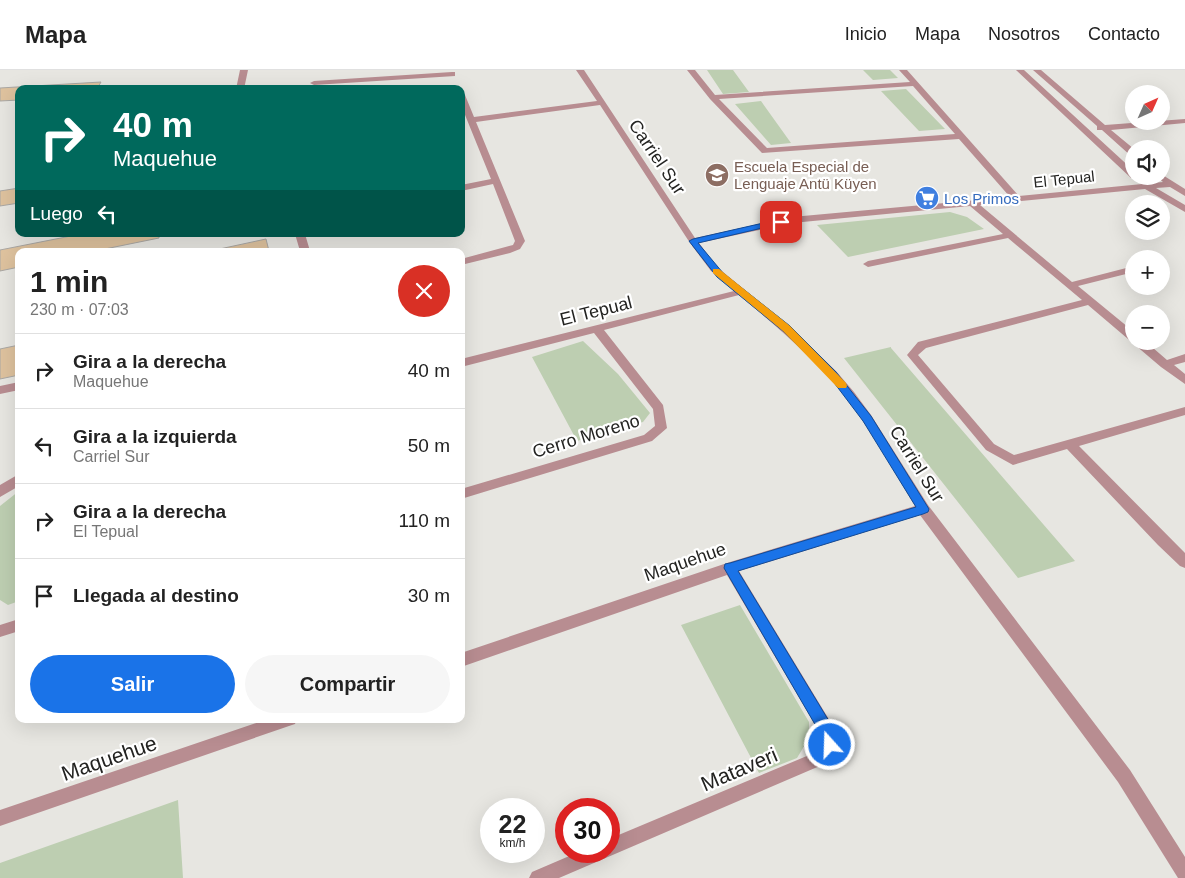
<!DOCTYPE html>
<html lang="es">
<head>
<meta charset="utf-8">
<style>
	:root { --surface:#fff; --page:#f6f6f6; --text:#222; --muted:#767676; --line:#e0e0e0; --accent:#1a73e8 }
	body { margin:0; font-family:Helvetica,sans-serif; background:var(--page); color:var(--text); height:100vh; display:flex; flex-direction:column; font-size:19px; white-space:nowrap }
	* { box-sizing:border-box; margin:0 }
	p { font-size:16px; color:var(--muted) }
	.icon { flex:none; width:28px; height:28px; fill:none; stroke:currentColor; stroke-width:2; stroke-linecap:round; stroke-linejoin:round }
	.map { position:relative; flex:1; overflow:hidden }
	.details { position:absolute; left:15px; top:178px; width:450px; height:475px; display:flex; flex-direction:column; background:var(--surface); border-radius:10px; box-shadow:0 5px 20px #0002 }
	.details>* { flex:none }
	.banner { position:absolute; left:15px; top:15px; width:450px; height:152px; border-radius:10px; box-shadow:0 5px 20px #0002; background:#00695c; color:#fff; overflow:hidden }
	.needle { width:32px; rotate:45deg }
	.tools { position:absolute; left:1125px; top:15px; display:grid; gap:10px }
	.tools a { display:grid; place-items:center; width:45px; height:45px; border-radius:50%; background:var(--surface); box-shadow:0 5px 20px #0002; font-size:25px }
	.speed { position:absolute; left:480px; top:728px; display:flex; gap:10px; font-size:25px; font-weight:700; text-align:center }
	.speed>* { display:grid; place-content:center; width:65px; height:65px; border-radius:50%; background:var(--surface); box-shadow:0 5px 20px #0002; line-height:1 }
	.speed small { font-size:12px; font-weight:400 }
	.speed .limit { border:8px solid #d22; background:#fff; color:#111 }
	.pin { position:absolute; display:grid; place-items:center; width:42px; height:42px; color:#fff; margin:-21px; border-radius:10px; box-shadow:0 2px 8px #0006 }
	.me { position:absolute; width:55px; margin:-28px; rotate:340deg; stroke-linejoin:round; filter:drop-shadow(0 0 4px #0008) }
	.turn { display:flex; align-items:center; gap:18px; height:105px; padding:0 15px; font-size:22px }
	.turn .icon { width:65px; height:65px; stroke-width:2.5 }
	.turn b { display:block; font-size:35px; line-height:42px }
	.then { display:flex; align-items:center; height:48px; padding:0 15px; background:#0003; gap:10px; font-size:19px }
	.round { display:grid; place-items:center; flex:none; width:52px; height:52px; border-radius:26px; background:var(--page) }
	.head { display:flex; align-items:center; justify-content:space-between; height:85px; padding:0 15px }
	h1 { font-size:30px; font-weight:600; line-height:38px }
	.primary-button { display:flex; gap:10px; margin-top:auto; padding:10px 15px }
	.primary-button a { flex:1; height:58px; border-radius:30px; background:var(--accent); color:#fff; font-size:20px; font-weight:600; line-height:58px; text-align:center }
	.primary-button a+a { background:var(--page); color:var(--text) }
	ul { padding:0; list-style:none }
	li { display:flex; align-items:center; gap:15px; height:75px; padding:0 15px; border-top:1px solid var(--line) }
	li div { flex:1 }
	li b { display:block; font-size:19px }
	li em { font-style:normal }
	header { display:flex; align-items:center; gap:30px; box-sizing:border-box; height:70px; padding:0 25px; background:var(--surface); border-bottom:1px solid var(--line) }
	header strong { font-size:24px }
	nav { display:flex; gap:28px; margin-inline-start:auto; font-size:18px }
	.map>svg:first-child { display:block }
	.green { fill:#bdceb1 }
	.building { fill:#dec29e; stroke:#aaa7a3 }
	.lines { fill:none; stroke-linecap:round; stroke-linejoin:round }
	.service { fill:#b88d91; fill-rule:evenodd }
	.minor { fill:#b88d91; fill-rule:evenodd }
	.route { fill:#1a73e8; stroke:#114b97 }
	.slow { fill:#f59e0b }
	.labels { text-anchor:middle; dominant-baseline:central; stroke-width:4.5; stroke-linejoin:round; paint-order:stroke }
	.far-education-label { font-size:15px; fill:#785e54; stroke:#fff; text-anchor:start }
	.far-street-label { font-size:15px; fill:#232321; stroke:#fff }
	.far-shop-label { font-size:15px; fill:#366cbe; stroke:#fff; text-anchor:start }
	.street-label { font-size:18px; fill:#232321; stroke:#fff }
	.near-street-label { font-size:21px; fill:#232321; stroke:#fff }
</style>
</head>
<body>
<header>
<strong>Mapa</strong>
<nav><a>Inicio</a><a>Mapa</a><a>Nosotros</a><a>Contacto</a></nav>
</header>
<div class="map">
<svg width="1185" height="808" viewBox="0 0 1185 808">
	<rect width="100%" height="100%" fill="#e7e6e1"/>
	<path class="green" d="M707,0h26l16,22 -26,2z
		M863,0h27l8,8 -25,2z
		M906,19l39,40 -26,2 -38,-40z
		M761,31l30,42 -20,2 -36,-41z
		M950,142l17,5 17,12 -136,28 -31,-32z
		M583,271l35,33 32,39 -7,9 -66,19 -45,-84z
		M891,277v1l184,213 -57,17 -174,-220z
		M19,421v110l-11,4 -8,-5v-94z
		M740,535l69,117v16l-12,20 -38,15 -78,-148z
		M178,730l5,78h-183v-15z"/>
	<path class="building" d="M101,12l-4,7h-78v11l-19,1v-13z
		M19,118v15l-19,3v-15z
		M81,164h78v4l-64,13h-76v16l-19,4v-21z
		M266,169l3,12h-53l-1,-1z
		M19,275v30l-19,4v-30z"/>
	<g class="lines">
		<path class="service" d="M240,0h8l-4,19h-8z
			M295,164h10l5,17h-10z
			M19,312v8l-19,4v-8z"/>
		<path class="minor" d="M576,0h8l111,168 97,-21 218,-20 -51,-58 -197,14 -52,-54 -23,-29h8l20,25 195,-13 -11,-12h8l112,126 144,-14 -7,-6h5v-2l24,15v7l-15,-9 -14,1 29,17v7l-40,-23 -165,16 92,77 62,-16v6l-56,14 56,46v9h11l22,19 18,-6v8l-11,3 11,9v10l-24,-17 -73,-62 -162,43 -8,7 76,89 20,11 171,-48v8l-106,31 106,107v15l-5,-2 -22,-21 -91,-96 -54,16 -27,-15 -79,-95 11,-13 164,-42 -74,-62 -140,29 -5,-3 5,-3 135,-27 -33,-28 -178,17 -93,20 18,24 73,60 46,44 18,21 17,23 57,90 202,265 55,87v21h-7l-60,-96 -198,-267 -181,56 94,155 4,21 -8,15 -270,116h-30l3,-6 49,-21h28v-12l205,-86 7,-6 -1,-14 -93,-158 -266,92v-14l269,-91 185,-56c-22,-36 -42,-73 -68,-107 -30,-39 -70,-72 -108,-104l-135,35 59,75 4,23 -15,13 -191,58v-10l183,-54 11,-9 -2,-17 -59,-76 -133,34v-8l273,-68 -23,-20 -21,-28 -90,-138 -124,17 49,119 -5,8 -10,4 -49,12v-6l52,-14 2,-4 -22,-57 -32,7v-6l30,-6 -30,-74v-12l4,2 9,22 123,-16zM913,16l42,48 -188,14 -48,-49z
			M1016,0h8l110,101v5h4l-1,2h-6z
			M1033,0h8l64,55 80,-6v4l-74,7 23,19v7h-3l-29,-26h-5v-4z
			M452,2h3v4l-141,9 -4,-2 4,-2z
			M19,404v12l-19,11v-12z
			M19,549v12l-19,6v-12z
			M268,649h29l-2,5 -6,2 -289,100v-16z"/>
	</g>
	<path class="route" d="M781,149l5,3 -2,1 -86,20 25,30 67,53 46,46 35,44 58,93 -1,3 -5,2 -185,57 94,155 6,19 -3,5 -5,2 -5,-2 -5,-17 -96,-165 1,-4 5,-1 186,-56 -53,-86 -34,-45 -46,-45 -66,-54 -28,-36 4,-2z"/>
	<path class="slow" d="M713,199h6l71,57 56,57 1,3 -1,2h-8l-55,-57 -70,-58z"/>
	<defs>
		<g id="school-disc" transform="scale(1.25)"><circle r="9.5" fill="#8d6e63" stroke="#fff"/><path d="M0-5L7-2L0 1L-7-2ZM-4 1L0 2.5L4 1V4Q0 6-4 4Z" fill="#fff"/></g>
		<g id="supermarket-disc" transform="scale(1.25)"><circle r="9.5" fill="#3f7fe0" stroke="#fff"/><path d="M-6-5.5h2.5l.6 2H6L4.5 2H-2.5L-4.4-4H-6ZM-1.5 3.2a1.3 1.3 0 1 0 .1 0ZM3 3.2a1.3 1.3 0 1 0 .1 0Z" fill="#fff"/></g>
	</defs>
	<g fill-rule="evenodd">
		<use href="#school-disc" x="717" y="105"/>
		<use href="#supermarket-disc" x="927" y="128"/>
	</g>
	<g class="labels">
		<g class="far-education-label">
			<text x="734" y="96">Escuela Especial de<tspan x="734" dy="17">Lenguaje Antü Küyen</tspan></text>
		</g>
		<g class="far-street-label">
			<text transform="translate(1064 109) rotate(-6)">El Tepual</text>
		</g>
		<g class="far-shop-label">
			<text x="944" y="128">Los Primos</text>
		</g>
		<g class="street-label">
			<text transform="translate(657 87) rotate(56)">Carriel Sur</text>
			<text transform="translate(596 241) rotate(-14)">El Tepual</text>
			<text transform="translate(586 366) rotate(-17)">Cerro Moreno</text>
			<text transform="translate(917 394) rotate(58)">Carriel Sur</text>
			<text transform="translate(685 492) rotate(-19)">Maquehue</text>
		</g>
		<g class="near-street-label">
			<text transform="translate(109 688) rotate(-19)">Maquehue</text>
			<text transform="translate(739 699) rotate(-23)">Mataveri</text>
		</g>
	</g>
</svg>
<div class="tools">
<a><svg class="needle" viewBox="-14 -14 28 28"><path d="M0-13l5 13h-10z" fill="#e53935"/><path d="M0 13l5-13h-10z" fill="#767676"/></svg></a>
<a><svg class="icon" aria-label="sound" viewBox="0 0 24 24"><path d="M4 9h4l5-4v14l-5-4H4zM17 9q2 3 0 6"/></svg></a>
<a><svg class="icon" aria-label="layers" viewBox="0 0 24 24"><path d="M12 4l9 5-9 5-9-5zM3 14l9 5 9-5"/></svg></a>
<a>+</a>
<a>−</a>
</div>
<div class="speed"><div>22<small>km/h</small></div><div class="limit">30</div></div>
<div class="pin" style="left:781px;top:152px;background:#d93025"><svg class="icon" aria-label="arrive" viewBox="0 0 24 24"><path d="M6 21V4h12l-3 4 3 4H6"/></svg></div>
<svg class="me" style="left:830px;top:675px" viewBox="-20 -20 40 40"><circle r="17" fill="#1a73e8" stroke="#fff" stroke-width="3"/><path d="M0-11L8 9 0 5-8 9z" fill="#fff"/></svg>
<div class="banner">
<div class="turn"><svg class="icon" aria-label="right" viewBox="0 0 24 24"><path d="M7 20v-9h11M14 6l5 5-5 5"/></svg><div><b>40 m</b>Maquehue</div></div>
<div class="then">Luego<svg class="icon" aria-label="left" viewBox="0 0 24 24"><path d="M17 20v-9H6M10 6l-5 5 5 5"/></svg></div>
</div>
<section class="details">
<div class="head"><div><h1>1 min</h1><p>230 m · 07:03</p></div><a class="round" style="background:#d93025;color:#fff"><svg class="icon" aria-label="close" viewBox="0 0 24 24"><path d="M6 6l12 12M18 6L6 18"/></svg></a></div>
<ul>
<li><svg class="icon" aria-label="right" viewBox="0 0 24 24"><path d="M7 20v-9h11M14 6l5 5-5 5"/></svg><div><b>Gira a la derecha</b><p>Maquehue</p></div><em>40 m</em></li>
<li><svg class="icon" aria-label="left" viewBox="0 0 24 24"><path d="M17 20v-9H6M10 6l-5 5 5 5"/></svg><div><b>Gira a la izquierda</b><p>Carriel Sur</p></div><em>50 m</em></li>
<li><svg class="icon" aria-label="right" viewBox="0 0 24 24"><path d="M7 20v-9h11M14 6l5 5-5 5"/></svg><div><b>Gira a la derecha</b><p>El Tepual</p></div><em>110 m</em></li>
<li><svg class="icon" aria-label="arrive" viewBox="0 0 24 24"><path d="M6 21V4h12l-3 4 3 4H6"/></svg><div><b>Llegada al destino</b></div><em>30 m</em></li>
</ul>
<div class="primary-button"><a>Salir</a><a>Compartir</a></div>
</section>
</div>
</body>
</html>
